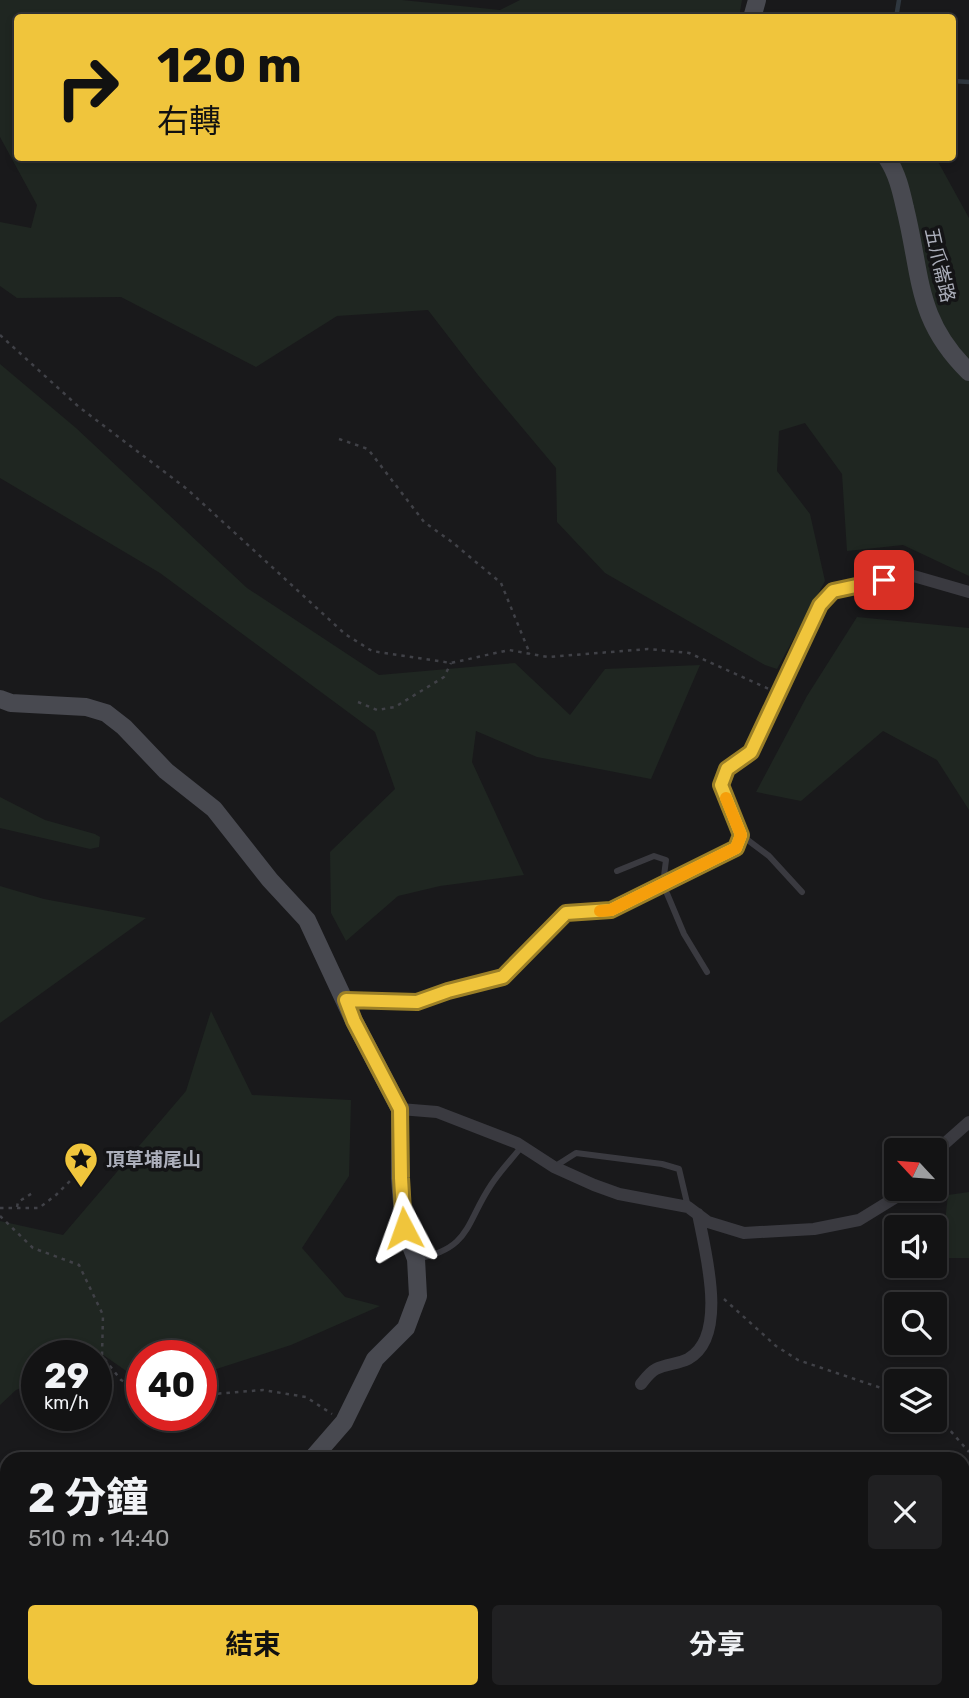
<!DOCTYPE html>
<html lang="zh-TW">
<head>
<meta charset="utf-8">
<style>
	:root { --surface:#131314; --page:#202022; --text:#f1f3f6; --muted:#9d9ea0; --line:#323234; --accent:#f0c53c }
	body { margin:0; font-family:Rubik,"Noto Sans TC",sans-serif; background:var(--page); color:var(--text); height:100vh; display:flex; flex-direction:column; font-size:26px; white-space:nowrap }
	* { box-sizing:border-box; margin:0 }
	p { font-size:23px; color:var(--muted) }
	.icon { flex:none; width:38px; height:38px; fill:none; stroke:currentColor; stroke-width:2; stroke-linecap:round; stroke-linejoin:round }
	.map { position:relative; flex:1; overflow:hidden }
	.side { position:absolute; left:0px; top:1452px; width:970px; height:247px; display:flex; flex-direction:column; background:var(--surface); border-radius:21px 21px 0 0; box-shadow:0 4px 10px #0003,0 0 0 2px var(--line) }
	.side>* { flex:none }
	.banner { position:absolute; left:14px; top:14px; width:942px; height:147px; border-radius:7px; box-shadow:0 4px 10px #0003,0 0 0 2px var(--line); background:#f0c53c; color:#111; overflow:hidden }
	.needle { width:46px; rotate:296deg }
	.controls { position:absolute; left:884px; top:1138px; display:grid; gap:14px }
	.controls a { display:grid; place-items:center; width:63px; height:63px; border-radius:7px; background:var(--surface); box-shadow:0 4px 10px #0003,0 0 0 2px var(--line); font-size:35px }
	.speed { position:absolute; left:21px; top:1340px; display:flex; gap:14px; font-size:35px; font-weight:700; text-align:center }
	.speed>* { display:grid; place-content:center; width:91px; height:91px; border-radius:50%; background:var(--surface); box-shadow:0 4px 10px #0003,0 0 0 2px var(--line); line-height:1 }
	.speed small { font-size:18px; font-weight:400 }
	.speed .limit { border:10px solid #d22; background:#fff; color:#111 }
	.pin { position:absolute; display:grid; place-items:center; width:60px; height:60px; color:#fff; margin:-30px; border-radius:14px; box-shadow:0 4px 10px #0006 }
	.me { position:absolute; width:77px; margin:-38px; rotate:356deg; stroke-linejoin:round; filter:drop-shadow(0 0 5px #0008) }
	.turn { display:flex; align-items:center; gap:24px; height:147px; padding:0 28px; font-size:32px }
	.turn .icon { width:91px; height:91px; stroke-width:2.5 }
	.turn b { display:block; font-size:49px; line-height:60px }
	.round { display:grid; place-items:center; flex:none; width:74px; height:74px; border-radius:7px; background:var(--page) }
	.head { display:flex; align-items:center; justify-content:space-between; height:119px; padding:0 28px }
	h1 { font-size:42px; font-weight:700; line-height:52px }
	.button { display:flex; gap:14px; margin-top:auto; padding:14px 28px }
	.button a { flex:1; height:80px; border-radius:7px; background:var(--accent); color:#111; font-size:28px; font-weight:700; line-height:80px; text-align:center }
	.button a+a { background:var(--page); color:var(--text) }
	.map>svg:first-child { display:block }
	.green { fill:#1f2621 }
	.lines { fill:none; stroke-linecap:round; stroke-linejoin:round }
	.stream { stroke:#2f373f; stroke-width:4.5 }
	.path { stroke:#404147; stroke-width:2.5; stroke-dasharray:3.5 5; stroke-linecap:butt }
	.lane { stroke:#3a3a40; stroke-width:6 }
	.street { stroke:#3a3a40; stroke-width:12 }
	.secondary { stroke:#484950; stroke-width:18 }
	.route-casing { stroke:#9c8027; stroke-width:18 }
	.route { stroke:#f0c53c; stroke-width:12 }
	.slow { stroke:#f59e0b; stroke-width:12 }
	.labels { text-anchor:middle; dominant-baseline:central; stroke-width:7; stroke-linejoin:round; paint-order:stroke }
	.street-label { font-size:19px; fill:#acafbb; stroke:#141416 }
	.poi-label { font-size:19px; font-weight:bold; fill:#acafbb; stroke:#141416; text-anchor:start }
</style>
</head>
<body>
<div class="map">
<svg width="969" height="1698" viewBox="0 0 969 1698">
	<rect width="100%" height="100%" fill="#19191b"/>
	<path class="green" d="M0,0h402l98,10 20,-10h222l-3,18h-721v140h918l33,60v358l-66,-31 -56,6 -5,-77 -37,-51 -26,8 -2,40 33,43 15,67 -48,88 -12,-4 -160,-92 -48,-51 -1,-54 -78,-93 -50,-65 -91,6 -81,51 -135,-70 -104,1 -17,-12v-64l31,6 6,-23 -37,-68z
		M0,364l76,64 171,160 132,87 136,-12 55,52 35,-46 95,-4 -49,114 -114,-22 -61,-26 -4,31 52,113 -84,11 -42,10 -52,45 -15,-28 -1,-61 65,-63 -20,-57 -215,-159 -160,-95z
		M857,617l112,11v182l-32,-50 -54,-29 -82,70 -45,-9 51,-96z
		M0,797l45,23 50,14 5,3 -1,10 -9,2 -90,-21z
		M0,886l44,13 102,19 -146,105z
		M211,1011l41,84 99,5 -2,76 -47,72 43,49 35,9 -89,39 -90,29v-18h-59v26l-40,-28 -6,3 -59,-1v26l-21,8 -16,15v-184l63,14 123,-144z
		M969,1192v66h-28l7,-63z
		M511,1692h432l8,6h-440z"/>
	<g class="lines">
		<path class="stream" d="M896,18l3,-18
			M952,81l17,1
			M0,1637l7,-2"/>
		<path class="path" d="M0,335l79,72 108,82 158,145 27,17 79,12 58,-13 39,7 100,-8 41,4 80,36
			M339,439l29,10 56,73 28,20 49,41 29,71
			M358,702l19,8 18,-3 49,-30 7,-14
			M17,1207l1,-5 16,-10
			M0,1208h39l17,-13 39,-39
			M0,1216l33,32 46,17 24,50 -1,41 19,24 21,11
			M724,1299l52,47 22,14 98,33
			M201,1395l62,-5 43,7 26,17
			M934,1412l35,40
			M0,1628l7,-1
			M274,1698l3,-6"/>
		<path class="lane" d="M741,835l28,21 33,36
			M617,871l37,-15 12,4 -3,24 21,50 23,38
			M554,1167l22,-14 86,11 17,5 9,38
			M417,1259c54,-11 48,-35 74,-74 9,-14 21,-26 31,-39"/>
		<path class="street" d="M346,1000l71,2 31,-11 55,-14 63,-64 45,-3 125,-62 5,-13 -20,-50 6,-16 24,-16 69,-148 13,-14 77,-16 59,17
			M400,1109l37,3 80,31 37,24 40,18 25,9 69,13 20,15 36,11 70,-4 45,-9 52,-32
			M934,1153l35,-31
			M641,1384c4,-5 9,-12 15,-15 10,-5 22,-5 32,-10 41,-22 17,-108 10,-145"/>
		<path class="secondary" d="M752,18l5,-18
			M887,158c10,15 14,32 18,50 17,68 10,111 64,164
			M0,699l11,4 75,4 20,6 18,14 42,44 48,38 56,71 37,40 47,101 46,88v69l4,50 12,31 2,37 -12,32 -31,31 -31,63 -33,38
			M138,1692l10,6
			M0,1696l7,2
			M54,1698l13,-6
			M210,1698l10,-6"/>
	</g>
	<g class="lines">
		<g class="route-casing">
			<path id="route" d="M404,1228l-3,-50 -1,-69 -46,-88 -8,-21 71,2 31,-11 55,-14 63,-64 45,-3 125,-62 5,-13 -20,-50 6,-16 24,-17 69,-147 13,-14 51,-11"/>
		</g>
		<use href="#route" class="route"/>
		<path class="slow" d="M600,911l11,-1 125,-62 5,-13 -15,-37"/>
	</g>
	<defs>
		<g id="sight-pin" transform="scale(1.75)"><path d="M0 17L-7.5 6A9.5 9.5 0 1 1 7.5 6Z" fill="#f0c53c" stroke="#141416"/><path d="M0-6L1.8-2.2L6-1.7L2.9 1.2L3.7 5.4L0 3.3L-3.7 5.4L-2.9 1.2L-6-1.7L-1.8-2.2Z" fill="#111"/></g>
	</defs>
	<g fill-rule="evenodd">
		<use href="#sight-pin" x="81" y="1159"/>
	</g>
	<g class="labels">
		<g class="street-label">
			<text transform="translate(940 265) rotate(77)">五爪崙路</text>
		</g>
		<g class="poi-label">
			<text x="106" y="1159">頂草埔尾山</text>
		</g>
	</g>
</svg>
<div class="controls">
<a><svg class="needle" viewBox="-14 -14 28 28"><path d="M0-13l5 13h-10z" fill="#e53935"/><path d="M0 13l5-13h-10z" fill="#9d9ea0"/></svg></a>
<a><svg class="icon" aria-label="sound" viewBox="0 0 24 24"><path d="M4 9h4l5-4v14l-5-4H4zM17 9q2 3 0 6"/></svg></a>
<a><svg class="icon" aria-label="search" viewBox="0 0 24 24"><circle cx="10" cy="10" r="6"/><path d="M15 15l6 6"/></svg></a>
<a><svg class="icon" aria-label="layers" viewBox="0 0 24 24"><path d="M12 4l9 5-9 5-9-5zM3 14l9 5 9-5"/></svg></a>
</div>
<div class="speed"><div>29<small>km/h</small></div><div class="limit">40</div></div>
<div class="pin" style="left:884px;top:580px;background:#d93025"><svg class="icon" aria-label="arrive" viewBox="0 0 24 24"><path d="M6 21V4h12l-3 4 3 4H6"/></svg></div>
<svg class="me" style="left:404px;top:1228px" viewBox="-20 -20 40 40"><path d="M0-17L14 15 0 8-14 15z" fill="#f0c53c" stroke="#fff" stroke-width="4"/></svg>
<div class="banner">
<div class="turn"><svg class="icon" aria-label="right" viewBox="0 0 24 24"><path d="M7 20v-9h11M14 6l5 5-5 5"/></svg><div><b>120 m</b>右轉</div></div>
</div>
<section class="side">
<div class="head"><div><h1>2 分鐘</h1><p>510 m · 14:40</p></div><a class="round"><svg class="icon" aria-label="close" viewBox="0 0 24 24"><path d="M6 6l12 12M18 6L6 18"/></svg></a></div>
<div class="button"><a>結束</a><a>分享</a></div>
</section>
</div>
</body>
</html>
